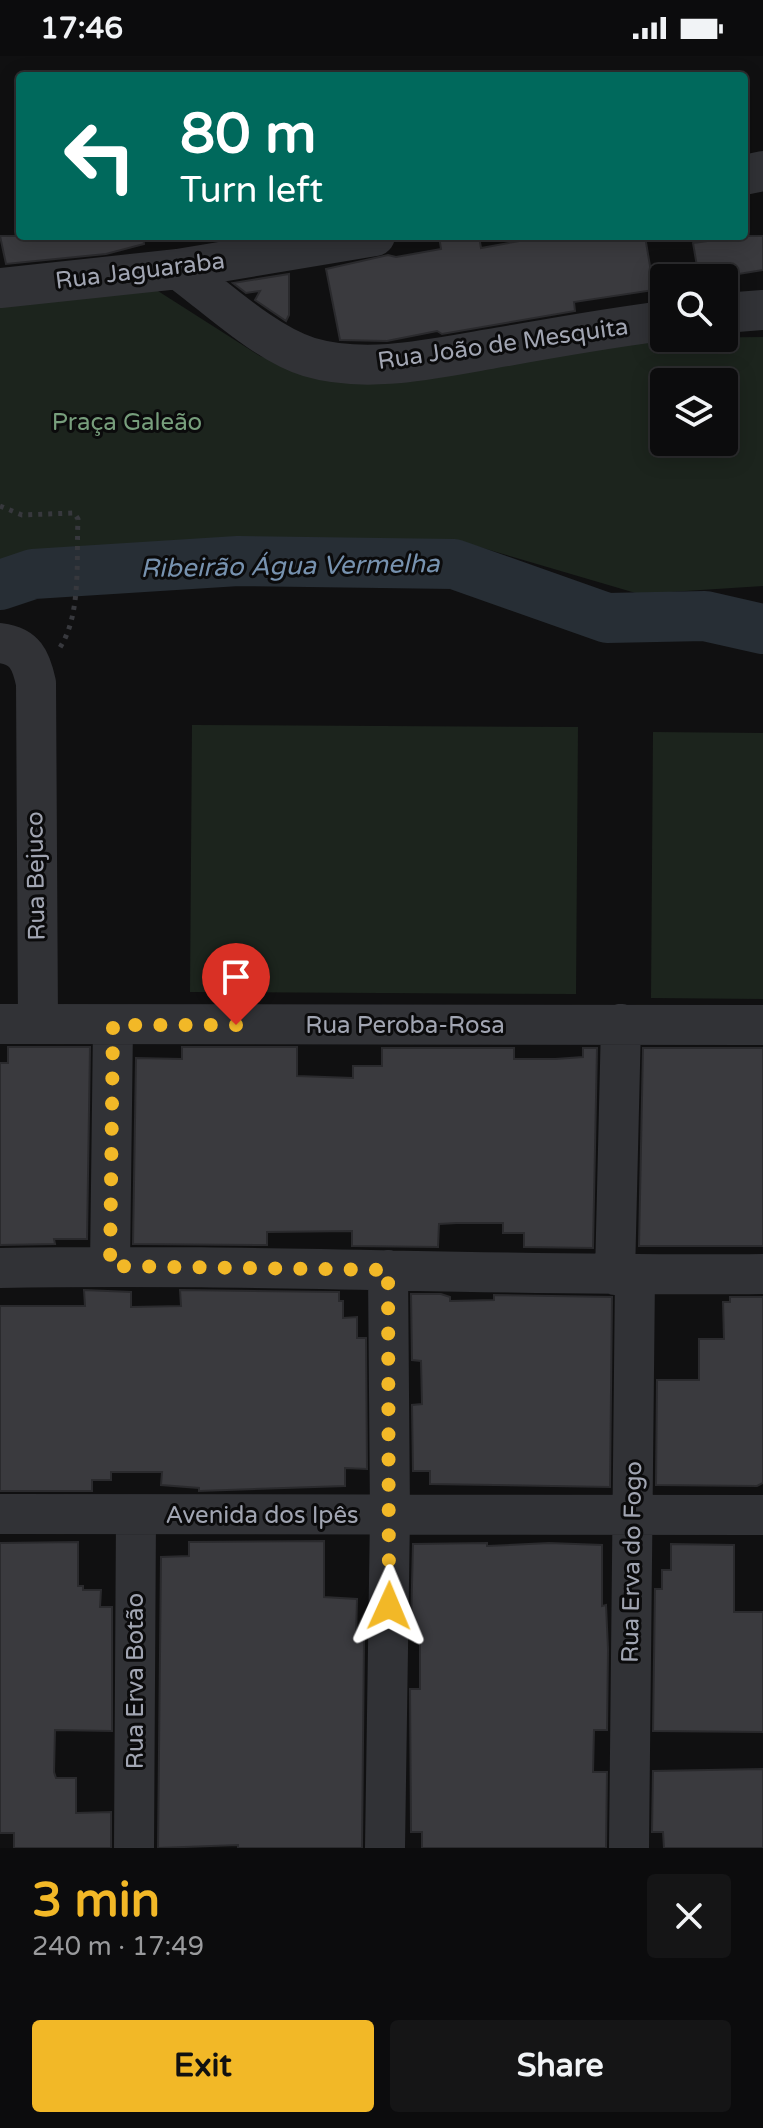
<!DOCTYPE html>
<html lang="en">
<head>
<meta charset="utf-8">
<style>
	:root { --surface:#0c0c0d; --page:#151516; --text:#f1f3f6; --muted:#9a9b9d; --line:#2c2c2e; --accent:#f2b827 }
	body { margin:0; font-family:"Varela Round",sans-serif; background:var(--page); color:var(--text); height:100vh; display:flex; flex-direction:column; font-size:30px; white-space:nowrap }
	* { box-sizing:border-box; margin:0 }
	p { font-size:26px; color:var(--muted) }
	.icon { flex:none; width:44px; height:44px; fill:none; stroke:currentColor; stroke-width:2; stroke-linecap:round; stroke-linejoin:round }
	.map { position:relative; height:1792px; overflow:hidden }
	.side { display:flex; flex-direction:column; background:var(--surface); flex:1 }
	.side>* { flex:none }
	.guide { position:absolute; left:16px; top:16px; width:732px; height:168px; border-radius:8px; box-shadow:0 4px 20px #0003,0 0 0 2px var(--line); background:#00695c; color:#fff; overflow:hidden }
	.tools { position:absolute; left:650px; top:208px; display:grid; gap:16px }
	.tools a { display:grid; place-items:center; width:88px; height:88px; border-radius:8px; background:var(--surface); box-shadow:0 4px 20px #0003,0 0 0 2px var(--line); font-size:40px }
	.pin { position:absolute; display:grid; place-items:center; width:68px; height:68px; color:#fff; margin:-82px -34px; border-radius:50% 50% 50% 0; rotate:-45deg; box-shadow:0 0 8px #0007 }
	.pin .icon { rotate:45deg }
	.me { position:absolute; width:88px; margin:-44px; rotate:1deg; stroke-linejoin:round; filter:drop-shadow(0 0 6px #0008) }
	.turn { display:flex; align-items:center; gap:28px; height:168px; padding:0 32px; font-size:36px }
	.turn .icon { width:104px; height:104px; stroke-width:2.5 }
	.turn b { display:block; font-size:56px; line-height:68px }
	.round { display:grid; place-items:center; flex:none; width:84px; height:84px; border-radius:8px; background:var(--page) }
	.head { display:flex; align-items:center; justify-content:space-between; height:136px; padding:0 32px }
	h1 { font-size:48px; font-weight:700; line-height:60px; color:var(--accent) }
	.cta { display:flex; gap:16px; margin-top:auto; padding:16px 32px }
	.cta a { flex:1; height:92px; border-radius:8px; background:var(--accent); color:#111; font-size:32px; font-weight:700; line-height:92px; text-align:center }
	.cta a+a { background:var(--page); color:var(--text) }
	.status { display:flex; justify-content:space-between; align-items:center; height:56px; padding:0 40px; background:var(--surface); direction:ltr }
	.status svg { height:22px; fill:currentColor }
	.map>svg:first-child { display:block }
	.green { fill:#1c241d; fill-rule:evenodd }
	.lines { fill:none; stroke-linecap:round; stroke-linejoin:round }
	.river { stroke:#272e35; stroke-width:50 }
	.building { fill:#3a3a3e; stroke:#2a2a2d; stroke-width:2 }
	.path { stroke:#37383d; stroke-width:5; stroke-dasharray:4 6; stroke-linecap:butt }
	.minor { stroke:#313236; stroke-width:40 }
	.route { stroke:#f2b827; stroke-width:14; stroke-dasharray:0 25.2 }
	.labels { text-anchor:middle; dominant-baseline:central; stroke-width:6; stroke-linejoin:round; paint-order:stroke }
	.street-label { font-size:24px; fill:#a1a5b2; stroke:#0b0b0c }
	.park-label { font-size:24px; fill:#779e7c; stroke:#0b0b0c }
	.water-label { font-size:26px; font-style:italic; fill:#7792af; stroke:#0b0b0c }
</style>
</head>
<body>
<div class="status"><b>17:46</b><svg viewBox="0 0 49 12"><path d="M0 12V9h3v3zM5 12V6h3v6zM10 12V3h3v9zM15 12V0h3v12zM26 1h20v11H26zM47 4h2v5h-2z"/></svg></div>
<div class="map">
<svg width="763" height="1792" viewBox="0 0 763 1792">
	<rect width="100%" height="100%" fill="#101011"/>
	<path class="green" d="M125,214l135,86 66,23 338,-41 99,-1v249l-124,8 -163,-48 -434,6 -42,12v-271zM664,326h60v60h-60z
		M192,669l386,2 -2,267 -386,-2z
		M653,676l110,1v266l-112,-1z"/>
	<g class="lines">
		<path class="river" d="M0,529l33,-11 205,-13 216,3 153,54 98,-2 58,13"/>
	</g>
	<path class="building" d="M0,180h143l1,8 -38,10 -100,10z
		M439,180h40l2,12 44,-8v-4h120l9,54 -80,12 1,9 -133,23 -5,-3 -50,10 -47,-1 -14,-71 62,-14 8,2 45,-8z
		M744,180h19v34l-31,5v3h-33l-6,-35z
		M289,218v41l-3,6 -31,-21 5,-9 -14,2 -13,-10z
		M8,991h82l-3,192h-33l1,5 -55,1v-182h8z
		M182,991h115v29l56,2v-12h29v-18h132v11h41l28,-2v-9h14l-4,200 -69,-1v-14h-21v-10h-46l-18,1 -1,23 -86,-1v-15l-85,1v13l-134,-1 3,-186 46,1z
		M643,992h120v198h-124z
		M84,1234l47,2v15l50,-1 -1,-16 159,2v9h4v17l14,-1v21h9l1,131 -22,-1v18l-146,5v-3l-38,-3 1,-13h-51v8h-19v11h-92v-185h85z
		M411,1238h30l9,3v4l44,-1v-5l118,2 -2,190 -180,-3v-13h-17l-1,-66 10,-1 -1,-43 -9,-1z
		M730,1241h33v186l-6,3 -101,-1 1,-105h42v-41h25l-1,-37h7z
		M324,1485v56l33,2 -1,40h8l-2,209h-124v-3l-80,3 3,-291 28,-1v-14z
		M78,1486v44h5v4h18l-1,17h12v124l-57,-1 -1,42 2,6h20v35l35,-1v36h-97v-15h-14v-290z
		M487,1487v3l62,-3 53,2v61l4,-1 2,44 -1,81h-13l-1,42h14l-1,76h-184v-16h-11l-1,-143h10v-47h-5v-16h-4l2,-82z
		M671,1488l63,1v67h29v120l-110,-1 2,-142h7v-19h9z
		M763,1713v79h-99l-1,-16h-11l1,-61z"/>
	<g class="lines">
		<path class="path" d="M0,450l22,9 52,-2 4,6c-2,41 4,96 -19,130"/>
		<path class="minor" d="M744,119l19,-4
			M178,213c37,27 86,74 131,88 57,17 123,2 181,-8 58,-10 116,-21 174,-28
			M0,232l178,-19 197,-33
			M724,257l39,-3
			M0,587c25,3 31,17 36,40l2,341
			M0,968l763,1
			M110,1210l3,-241
			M0,1212c254,-5 509,9 763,6
			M615,1219l6,-251
			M0,1458l763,1
			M134,1792l2,-333
			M385,1792l5,-333 -2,-245
			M629,1792l6,-573"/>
	</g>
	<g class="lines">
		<path class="route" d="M236,969h-123l-3,241 278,4 1,336"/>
	</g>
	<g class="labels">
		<g class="street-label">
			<text transform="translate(140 215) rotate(-7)">Rua Jaguaraba</text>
			<text transform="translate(503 288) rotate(-8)">Rua João de Mesquita</text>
			<text transform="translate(36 820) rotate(-91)">Rua Bejuco</text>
			<text x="405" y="969">Rua Peroba-Rosa</text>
			<text x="262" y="1459">Avenida dos Ipês</text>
			<text transform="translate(632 1506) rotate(-89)">Rua Erva do Fogo</text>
			<text transform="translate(135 1625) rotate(-90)">Rua Erva Botão</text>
		</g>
		<g class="park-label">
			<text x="127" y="366">Praça Galeão</text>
		</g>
		<g class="water-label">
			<text transform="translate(290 510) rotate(-1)">Ribeirão Água Vermelha</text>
		</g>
	</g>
</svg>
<div class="tools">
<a><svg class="icon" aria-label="search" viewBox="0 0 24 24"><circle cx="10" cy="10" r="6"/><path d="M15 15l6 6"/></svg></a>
<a><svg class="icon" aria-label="layers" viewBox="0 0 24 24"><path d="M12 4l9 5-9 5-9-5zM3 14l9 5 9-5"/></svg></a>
</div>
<div class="pin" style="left:236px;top:969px;background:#d93025"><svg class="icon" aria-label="arrive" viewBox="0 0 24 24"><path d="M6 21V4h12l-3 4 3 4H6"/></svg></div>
<svg class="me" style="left:389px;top:1550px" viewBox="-20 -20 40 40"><path d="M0-17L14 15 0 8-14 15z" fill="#f2b827" stroke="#fff" stroke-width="4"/></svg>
<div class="guide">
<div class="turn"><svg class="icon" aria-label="left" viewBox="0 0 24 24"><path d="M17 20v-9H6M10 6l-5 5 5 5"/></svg><div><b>80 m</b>Turn left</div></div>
</div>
</div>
<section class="side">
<div class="head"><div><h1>3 min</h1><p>240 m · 17:49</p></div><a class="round"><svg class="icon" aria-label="close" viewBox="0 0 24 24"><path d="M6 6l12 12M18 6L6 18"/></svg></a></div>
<div class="cta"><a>Exit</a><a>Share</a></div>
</section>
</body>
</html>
